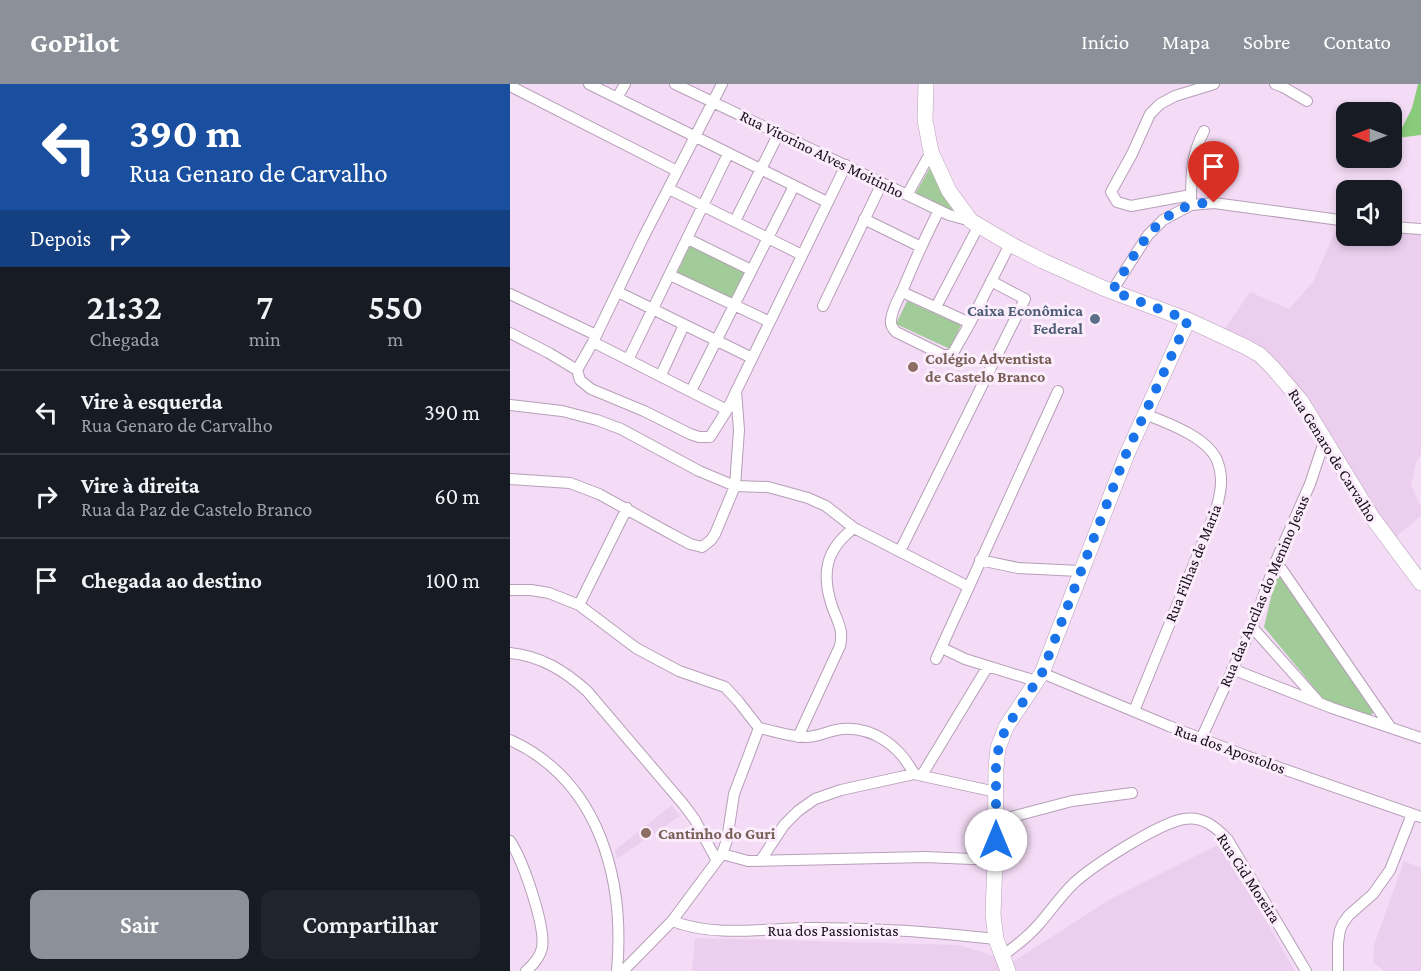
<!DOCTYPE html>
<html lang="pt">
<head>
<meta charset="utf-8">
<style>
	:root { --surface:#171b24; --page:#20242c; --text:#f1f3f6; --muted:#9ea1a6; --line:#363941; --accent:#8c9099 }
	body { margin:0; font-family:"Crimson Pro",serif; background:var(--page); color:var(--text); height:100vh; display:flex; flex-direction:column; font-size:22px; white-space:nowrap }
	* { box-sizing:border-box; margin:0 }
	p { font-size:20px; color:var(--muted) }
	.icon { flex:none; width:33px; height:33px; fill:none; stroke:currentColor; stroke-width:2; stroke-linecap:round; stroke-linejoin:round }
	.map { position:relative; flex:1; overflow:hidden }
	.drawer { display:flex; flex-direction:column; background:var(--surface); width:510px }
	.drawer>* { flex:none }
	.top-card { background:#1a4fa0; color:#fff; overflow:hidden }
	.needle { width:39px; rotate:270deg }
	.tools { position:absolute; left:826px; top:18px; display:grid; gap:12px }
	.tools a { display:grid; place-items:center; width:66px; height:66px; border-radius:12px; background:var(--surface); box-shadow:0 3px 9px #0003; font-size:30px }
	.pin { position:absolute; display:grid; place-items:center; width:51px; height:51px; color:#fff; margin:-62px -26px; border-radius:50% 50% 50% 0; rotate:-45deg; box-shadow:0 0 6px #0007 }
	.pin .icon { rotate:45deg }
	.me { position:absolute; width:66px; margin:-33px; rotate:0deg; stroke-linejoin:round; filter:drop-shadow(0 0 4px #0008) }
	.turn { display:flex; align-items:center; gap:21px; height:126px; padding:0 30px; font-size:27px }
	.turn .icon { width:78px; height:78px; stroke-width:2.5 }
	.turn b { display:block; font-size:42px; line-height:51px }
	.then { display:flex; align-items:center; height:57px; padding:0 30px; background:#0003; gap:12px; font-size:22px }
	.eta { display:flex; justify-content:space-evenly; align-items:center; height:102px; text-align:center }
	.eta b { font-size:36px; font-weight:600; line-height:42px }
	.primary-button { display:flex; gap:12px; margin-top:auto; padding:12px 30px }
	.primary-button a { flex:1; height:69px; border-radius:12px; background:var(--accent); color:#fff; font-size:24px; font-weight:600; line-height:69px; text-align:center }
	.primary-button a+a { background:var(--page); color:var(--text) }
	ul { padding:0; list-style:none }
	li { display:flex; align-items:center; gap:18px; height:84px; padding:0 30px; border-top:2px solid var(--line) }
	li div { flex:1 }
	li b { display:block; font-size:22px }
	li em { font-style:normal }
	header { display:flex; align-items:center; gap:36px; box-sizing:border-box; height:84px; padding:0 30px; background:var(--accent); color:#fff }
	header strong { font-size:28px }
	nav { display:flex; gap:33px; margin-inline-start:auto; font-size:21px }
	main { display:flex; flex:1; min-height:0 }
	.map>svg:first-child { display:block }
	.built { fill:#eccfef }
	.green { fill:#a1cb98 }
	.forest { fill:#8acb7b }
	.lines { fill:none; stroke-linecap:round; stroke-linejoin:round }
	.street-casing { stroke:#b69fb8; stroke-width:12 }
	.secondary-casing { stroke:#b69fb8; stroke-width:16 }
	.street { stroke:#fff; stroke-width:10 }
	.secondary { stroke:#fff; stroke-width:15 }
	.route { stroke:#1a73e8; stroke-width:10; stroke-dasharray:0 18 }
	.service-dot { fill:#5c6f8a; stroke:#fcedfd; stroke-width:2 }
	.education-dot { fill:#8d6e63; stroke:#fcedfd; stroke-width:2 }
	.labels { text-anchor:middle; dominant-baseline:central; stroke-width:6; stroke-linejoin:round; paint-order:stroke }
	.street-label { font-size:16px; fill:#140c15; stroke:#fcedfd }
	.service-label { font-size:16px; font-weight:bold; fill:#4e5e75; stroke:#fcedfd; text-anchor:end }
	.education-label { font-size:16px; font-weight:bold; fill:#785e54; stroke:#fcedfd; text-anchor:start }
</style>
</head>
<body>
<header>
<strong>GoPilot</strong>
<nav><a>Início</a><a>Mapa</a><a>Sobre</a><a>Contato</a></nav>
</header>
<main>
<section class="drawer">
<div class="top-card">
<div class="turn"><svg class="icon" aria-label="left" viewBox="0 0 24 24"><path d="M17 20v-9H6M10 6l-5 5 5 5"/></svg><div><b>390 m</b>Rua Genaro de Carvalho</div></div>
<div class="then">Depois<svg class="icon" aria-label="right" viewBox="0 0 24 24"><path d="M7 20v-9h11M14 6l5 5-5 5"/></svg></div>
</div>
<div class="eta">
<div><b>21:32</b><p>Chegada</p></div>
<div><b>7</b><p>min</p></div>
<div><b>550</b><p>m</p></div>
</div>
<ul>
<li><svg class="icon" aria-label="left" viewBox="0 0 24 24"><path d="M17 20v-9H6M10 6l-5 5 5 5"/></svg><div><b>Vire à esquerda</b><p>Rua Genaro de Carvalho</p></div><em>390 m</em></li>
<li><svg class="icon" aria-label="right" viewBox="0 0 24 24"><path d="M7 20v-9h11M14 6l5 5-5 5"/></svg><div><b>Vire à direita</b><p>Rua da Paz de Castelo Branco</p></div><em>60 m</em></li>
<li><svg class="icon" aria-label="arrive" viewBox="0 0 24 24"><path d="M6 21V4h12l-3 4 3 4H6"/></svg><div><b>Chegada ao destino</b></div><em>100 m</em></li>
</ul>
<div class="primary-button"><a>Sair</a><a>Compartilhar</a></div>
</section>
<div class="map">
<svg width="911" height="887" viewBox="0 0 911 887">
	<rect width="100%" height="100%" fill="#f4dcf6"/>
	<path class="built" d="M830,136l7,1v15h45v-7l29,6v219l-5,9 -5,22 10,22v9l-31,26 -102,-159 -67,-49 29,-42 39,17 24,-27z
		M162,721l8,11 -63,43 -2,-9z
		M711,759l74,128h-603l3,-33 264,7 54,17 94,-61z
		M894,777l17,7v103h-37l-11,-9 1,-17z"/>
	<path class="green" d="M421,82l22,45 -38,-17z
		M180,161l56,26 -13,29 -56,-27z
		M397,217l54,24 -11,24 -54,-25z
		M770,491l95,136 -5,5 -45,-15 -61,-74 12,-51z"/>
	<path class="forest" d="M908,0h3v51l-24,3 15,-30z"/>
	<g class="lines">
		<g class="street-casing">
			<path id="street" d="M79,0l238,118
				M165,0l274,131 22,6
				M765,0l8,3 24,14
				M0,2l167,85
				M107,14l8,-14
				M159,105l133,66
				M397,111l24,-43
				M681,111l-60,11 -14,-4 -6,-10 21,-38 18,-40 10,-10 15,-8 39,-12
				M681,117c0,-26 0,-46 13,-70
				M354,135l57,28
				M225,137l44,-88
				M882,143l29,2
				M178,155l63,31
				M160,191l98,46
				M602,207l36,-56 15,-15 28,-15 23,-2 133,18
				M108,208l134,66
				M392,208l68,31 -17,30 -3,2h-7l-47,-23c-4,-4 -6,-7 -5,-12 1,-11 8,-22 12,-31 11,-27 23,-53 36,-79
				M0,210l86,41
				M313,222l59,-123
				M426,223l42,-80
				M460,239l40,-79
				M0,249l39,20 28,17
				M83,258l134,68
				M118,276l100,-206
				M67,286l3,10 11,9 53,22 46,23 9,3h11l17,-27 119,-245
				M67,286l16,-28 50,-104 79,-154
				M151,291l23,-50
				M181,307l103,-205
				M0,321l52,6 35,9 24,9 78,42 36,15 33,1 40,11 18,8 28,22 113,58
				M0,395l60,4 29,11 65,36 26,14 12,3 9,-7 4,-6 20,-48 4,-56 -3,-39
				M390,467l125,-252 -34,-18
				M470,476l38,8 62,3
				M766,477l115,167
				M0,506h21l18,3 30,12 57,43 43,23 46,16 13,14 21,27
				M69,521l48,-97
				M742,543l65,73
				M432,564l23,11 71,22
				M0,569c31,3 55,18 77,38l97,114 11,15 22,41
				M426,575l122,-268
				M722,585l100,39 89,30
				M532,589l127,53 77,30 175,61
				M624,627l82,-201c4,-15 8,-31 2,-47 -8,-25 -50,-40 -73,-49
				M249,644c15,3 31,9 47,9 12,0 24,-7 36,-8 32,-3 59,19 72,45
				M288,653l42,-91c4,-17 -3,-25 -8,-40 -11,-33 -6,-57 22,-78
				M691,655l51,-112 24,-66 34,-77 14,-42
				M0,656c90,41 115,140 107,231
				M412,691l66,-109
				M486,737l76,-20 60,-8
				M0,757c13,19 36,86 32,107 -2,9 -9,17 -16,23
				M212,770l26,7 177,-4 70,3
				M251,776l23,-35 14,-14 17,-12 26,-9 73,-16 82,18
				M162,837c45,17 94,7 141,7 61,0 122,4 183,11
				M492,872c14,-10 27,-20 38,-33 11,-13 21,-27 33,-39 19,-18 86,-61 111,-65 19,-3 32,8 44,21l78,131
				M113,887l49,-50 50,-67 5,-14 7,-46 25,-66
				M828,887v-28l2,-13 3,-7 6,-8 24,-21 17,-24 22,-56"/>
		</g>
		<g class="secondary-casing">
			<path id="secondary" d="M416,0l-1,36 6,32 18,39 22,30 39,23 33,17 60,27 85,32 58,27 14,8 13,13 28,33 71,116 49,66
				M498,887l-12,-32 -3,-24 2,-55 1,-92 2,-20 8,-21 36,-54 85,-219 61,-134"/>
		</g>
		<use href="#street" class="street"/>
		<use href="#secondary" class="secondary"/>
	</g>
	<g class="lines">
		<path class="route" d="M486,756v-81l5,-19 5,-12 36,-55 84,-219 62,-134 -76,-29c26,-40 46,-90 102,-88"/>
	</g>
	<circle class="service-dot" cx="585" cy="235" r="6"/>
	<g class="education-dot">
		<circle cx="403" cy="283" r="6"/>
		<circle cx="136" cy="749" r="6"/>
	</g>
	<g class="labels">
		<g class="street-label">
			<text transform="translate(312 70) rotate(26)">Rua Vitorino Alves Moitinho</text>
			<text transform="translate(823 371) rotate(58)">Rua Genaro de Carvalho</text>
			<text transform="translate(683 479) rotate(-68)">Rua Filhas de Maria</text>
			<text transform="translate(754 507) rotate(-67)">Rua das Ancilas do Menino Jesus</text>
			<text transform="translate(720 665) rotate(20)">Rua dos Apostolos</text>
			<text transform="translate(739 794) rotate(57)">Rua Cid Moreira</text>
			<text x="323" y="846">Rua dos Passionistas</text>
		</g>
		<g class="service-label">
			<text x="573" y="226">Caixa Econômica<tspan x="573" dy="18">Federal</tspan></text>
		</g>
		<g class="education-label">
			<text x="415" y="274">Colégio Adventista<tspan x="415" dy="18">de Castelo Branco</tspan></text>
			<text x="148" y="749">Cantinho do Guri</text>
		</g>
	</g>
</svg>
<div class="tools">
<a><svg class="needle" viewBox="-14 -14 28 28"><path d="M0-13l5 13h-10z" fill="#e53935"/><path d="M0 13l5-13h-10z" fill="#9ea1a6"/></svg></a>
<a><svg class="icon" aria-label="sound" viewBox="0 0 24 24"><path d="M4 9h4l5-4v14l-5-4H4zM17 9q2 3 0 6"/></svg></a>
</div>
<div class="pin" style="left:704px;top:119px;background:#d93025"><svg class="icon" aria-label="arrive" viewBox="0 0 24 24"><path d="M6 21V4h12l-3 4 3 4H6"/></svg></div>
<svg class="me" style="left:486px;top:756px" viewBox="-20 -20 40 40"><circle r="19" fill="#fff"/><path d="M0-13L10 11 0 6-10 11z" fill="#1a73e8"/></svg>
</div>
</main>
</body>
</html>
